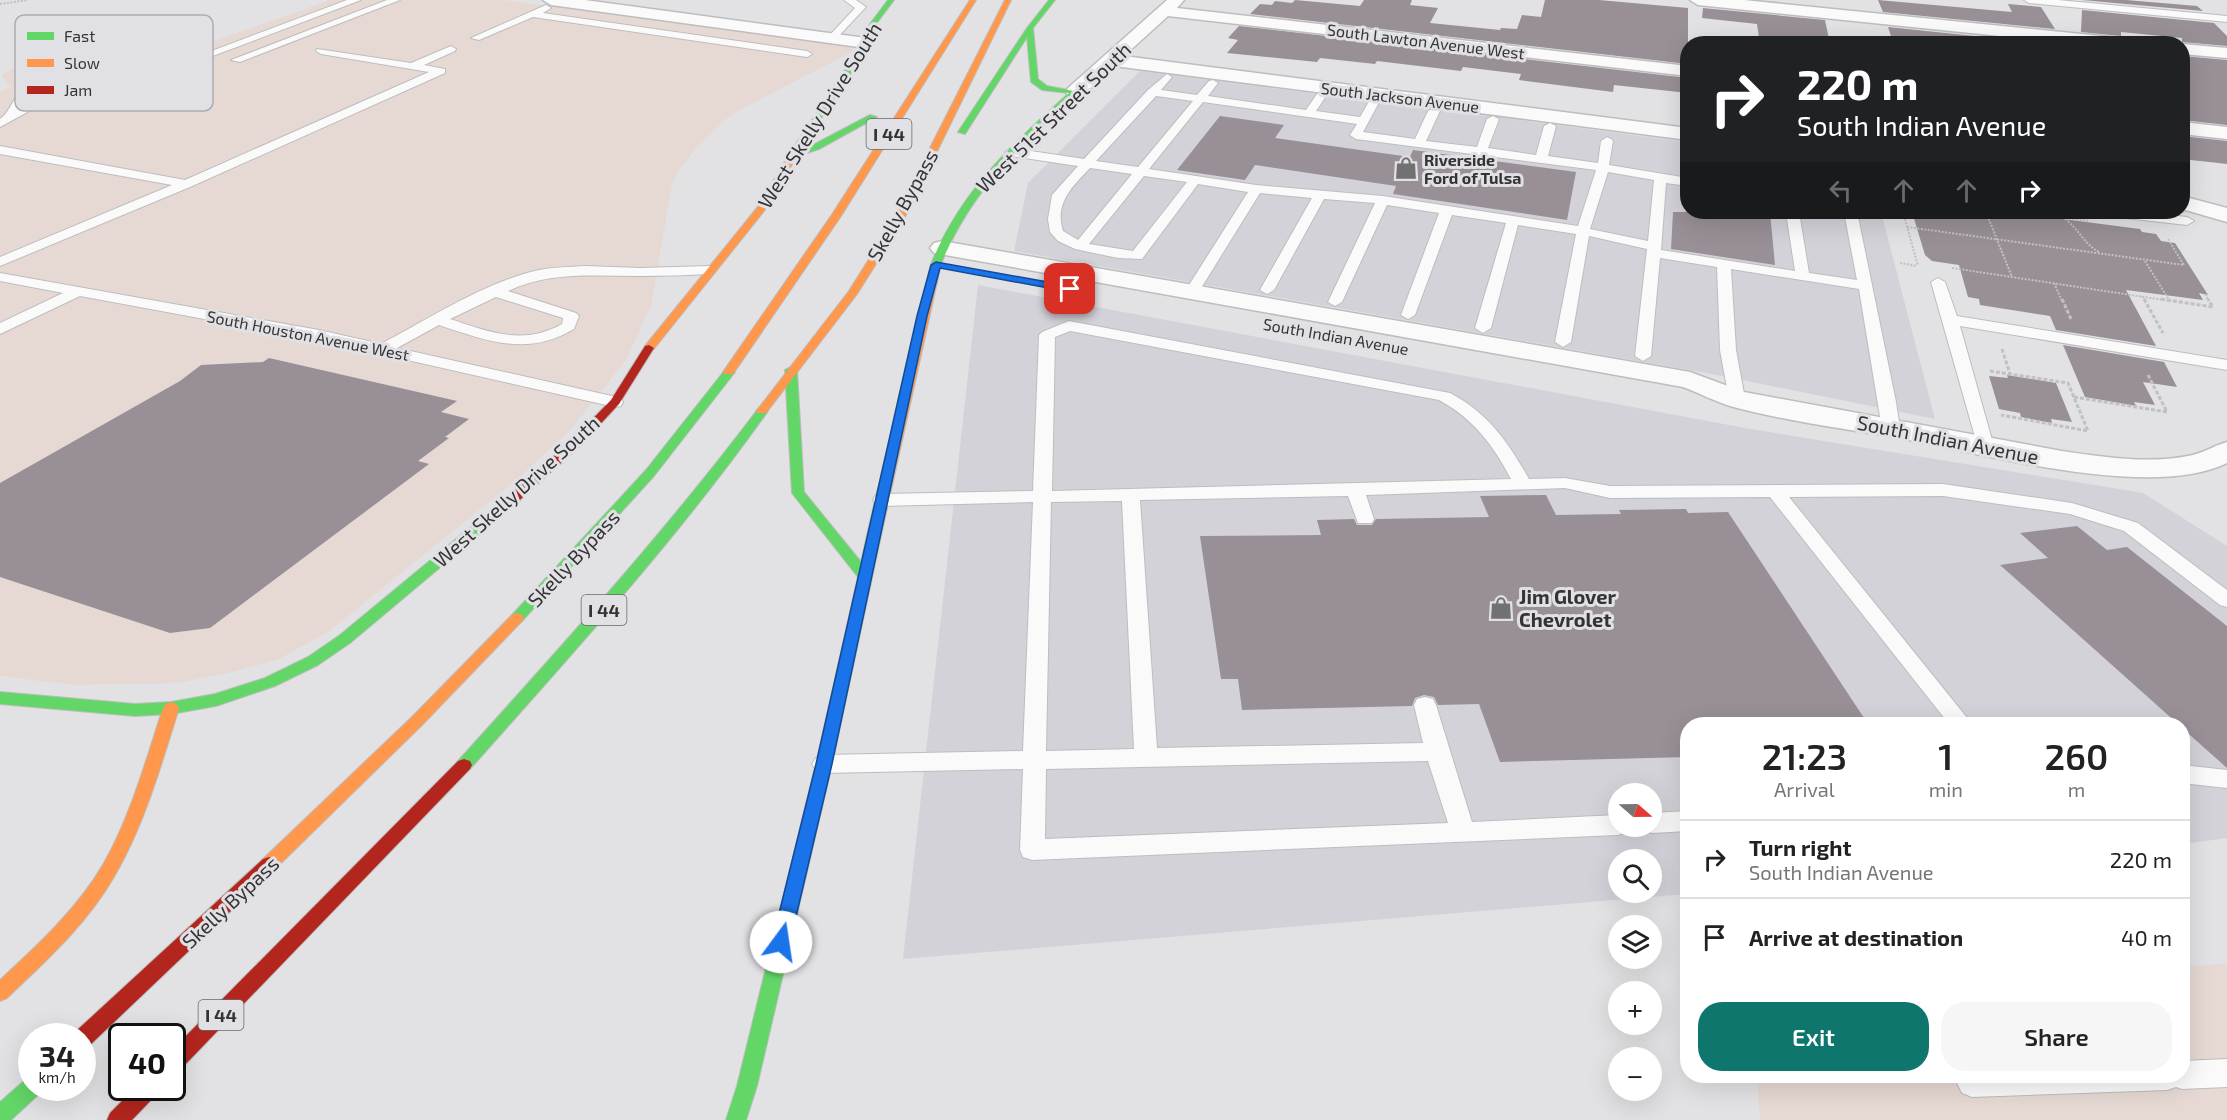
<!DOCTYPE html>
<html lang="en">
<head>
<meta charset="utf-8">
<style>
	:root { --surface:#fff; --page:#f6f6f6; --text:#222; --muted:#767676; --line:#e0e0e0; --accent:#0f766e }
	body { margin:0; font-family:"Exo 2",sans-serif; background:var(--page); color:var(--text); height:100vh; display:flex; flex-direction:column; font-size:22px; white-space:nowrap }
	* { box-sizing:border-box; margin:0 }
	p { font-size:20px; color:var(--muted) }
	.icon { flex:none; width:33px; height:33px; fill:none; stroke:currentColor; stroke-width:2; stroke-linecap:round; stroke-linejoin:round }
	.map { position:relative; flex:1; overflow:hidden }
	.side { position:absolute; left:1680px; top:717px; width:510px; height:366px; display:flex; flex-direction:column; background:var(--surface); border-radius:24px; box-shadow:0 6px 24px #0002 }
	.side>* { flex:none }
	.guide { position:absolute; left:1680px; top:36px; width:510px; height:183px; border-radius:24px; box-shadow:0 6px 24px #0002; background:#202124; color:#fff; overflow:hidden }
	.needle { width:39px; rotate:110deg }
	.buttons { position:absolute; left:1608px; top:783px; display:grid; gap:12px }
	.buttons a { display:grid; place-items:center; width:54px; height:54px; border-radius:50%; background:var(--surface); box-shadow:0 6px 24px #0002; font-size:30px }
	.speed { position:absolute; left:18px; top:1023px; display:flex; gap:12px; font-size:30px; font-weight:700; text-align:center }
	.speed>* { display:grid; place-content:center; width:78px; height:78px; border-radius:50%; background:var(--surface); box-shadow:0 6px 24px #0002; line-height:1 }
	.speed small { font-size:15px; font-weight:400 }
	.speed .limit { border:3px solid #111; border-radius:9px; background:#fff; color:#111 }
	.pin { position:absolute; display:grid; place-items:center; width:51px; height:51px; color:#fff; margin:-26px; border-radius:12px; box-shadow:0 3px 9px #0006 }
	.me { position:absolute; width:66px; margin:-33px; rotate:14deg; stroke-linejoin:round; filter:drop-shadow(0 0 4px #0008) }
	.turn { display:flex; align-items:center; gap:21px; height:126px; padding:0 18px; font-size:27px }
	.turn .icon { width:78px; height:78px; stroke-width:2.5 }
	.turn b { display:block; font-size:42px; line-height:51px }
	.lanes { display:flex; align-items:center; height:57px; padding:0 18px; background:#0003; justify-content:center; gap:30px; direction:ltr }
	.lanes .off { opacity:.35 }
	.eta { display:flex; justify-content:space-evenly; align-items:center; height:102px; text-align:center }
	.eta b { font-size:36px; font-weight:600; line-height:42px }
	.action { display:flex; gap:12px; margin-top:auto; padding:12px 18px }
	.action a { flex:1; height:69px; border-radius:24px; background:var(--accent); color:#fff; font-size:24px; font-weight:600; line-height:69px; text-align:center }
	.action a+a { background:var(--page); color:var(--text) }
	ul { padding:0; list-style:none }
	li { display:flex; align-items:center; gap:18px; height:78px; padding:0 18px; border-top:2px solid var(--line) }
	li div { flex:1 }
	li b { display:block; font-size:22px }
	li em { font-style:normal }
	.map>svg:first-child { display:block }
	.built { fill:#d4d2d9; fill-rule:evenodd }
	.industrial { fill:#e6d9d3 }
	.building { fill:#988f97 }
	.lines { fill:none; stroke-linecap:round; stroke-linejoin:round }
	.lane-casing { stroke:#bdbdbe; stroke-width:2 }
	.street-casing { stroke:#bdbdbe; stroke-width:3 }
	.fast-casing { stroke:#bdbdbe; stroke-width:2 }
	.slow-casing { stroke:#bdbdbe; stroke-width:2 }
	.jam-casing { stroke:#bdbdbe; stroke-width:2 }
	.path-far1 { stroke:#c2c1c2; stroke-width:2; stroke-dasharray:2 1.5; stroke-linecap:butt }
	.path { stroke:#c2c1c2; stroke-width:3; stroke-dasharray:4 2; stroke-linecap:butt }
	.lane { fill:#fbfafb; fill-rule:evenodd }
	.street { fill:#fbfafb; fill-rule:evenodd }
	.fast { fill:#63d668; fill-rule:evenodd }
	.slow { fill:#ff974d; fill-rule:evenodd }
	.jam { fill:#b3261e; fill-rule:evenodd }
	.route { fill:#1a73e8; stroke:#114b97; stroke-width:1.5 }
	.labels { text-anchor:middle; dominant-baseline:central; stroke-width:6; stroke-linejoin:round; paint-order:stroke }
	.far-street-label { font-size:16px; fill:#343435; stroke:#e1e0e4 }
	.far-poi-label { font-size:16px; font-weight:bold; fill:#343435; stroke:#e1e0e4; text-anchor:start }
	.shield { fill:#e1e0e4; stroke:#68686a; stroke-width:1.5 }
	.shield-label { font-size:18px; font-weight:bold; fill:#343435 }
	.street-label { font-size:20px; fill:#343435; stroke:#e1e0e4 }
	.poi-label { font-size:20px; font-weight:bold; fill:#343435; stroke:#e1e0e4; text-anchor:start }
	.key { fill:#e1e0e4; stroke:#adacb0; stroke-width:1.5 }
	.key-label { font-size:16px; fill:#343435 }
</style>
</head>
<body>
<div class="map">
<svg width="2227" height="1120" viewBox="0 0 2227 1120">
	<rect width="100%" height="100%" fill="#e2e1e3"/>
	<path class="built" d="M1140,71l547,71 1,70h193l54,207 -223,-45 -698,-123 14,-68z
		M978,285l767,143 398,65 84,53v292l-44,6 -1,-120h-494l-1,170 -784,65zM1618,794h34v32h-34zM1618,860h34v32h-34z"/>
	<path class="industrial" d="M330,0h173l341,44 8,5v3l-113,58 -13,9 -32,32 -16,20 -6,13 -21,122 -25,54 -54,68 -52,49 -192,155 -49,27 -47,13 -55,11 -103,2 -74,-9v-584l11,-5 -10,-12 33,-18 -10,-13 84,-12 92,14z
		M2227,964v156h-467l-3,-44h425l1,-110z"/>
	<path class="building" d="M1295,0l65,6 4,-6h48l-2,5 28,3 -8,15 70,7 1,-2 16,1 5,-14 19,2 4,-17h54l89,8v56l-438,-50 10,-10 12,1 3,-4 17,2z
		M1878,0l134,12 -4,-8 33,3 14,22 -172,-17z
		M2082,0h44l71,6 6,5z
		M1703,8l122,12 5,24h-70l-3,-20 -55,-6z
		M2082,10l132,13 13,13v10l-45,-4v-4l-61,-6v4l-40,-4z
		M1239,26l449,52v15l-74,-8 -1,7 -94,-12 2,-6 -58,-7 -2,4 -84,-10 -2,3 -55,-6 -3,4 -90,-9 11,-13 -10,-2z
		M1888,27l162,17h-87l-59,-7 -13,-1z
		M2182,56l45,4v65l-45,-5z
		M1220,116l64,9 -9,13 135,19 3,-7 163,22 -9,48 -174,-26 3,-8 -141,-21 -10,15 -68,-10z
		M2182,136l45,5v23l-45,-5z
		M1673,212h97l5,53 -104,-16z
		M1912,212h72l25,2 -1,-2 132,17 2,3 14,2 5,7 14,2 33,52 -9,-2 4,7 -77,-10 30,56 -100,-16 -6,-14 -70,-11 -1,-6 -11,-2 -9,-32 -27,-4 -7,-6z
		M2063,345l101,17 13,25 -34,-5 12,23 -21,-3 2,4 -51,-9z
		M269,358l188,43 -16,11 28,7 -24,18 4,1 -31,23 11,3 -219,164 -40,5 -170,-56v-94l180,-102 21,-16 62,-3z
		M2007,375l49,8 16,39 -21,-3 1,4 -31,-6 -1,-4 -21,-4 -10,-33 19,2z
		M1546,495l10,20 65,-1 -2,-4 67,-1 2,4 40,-1 140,212h-180v33l-188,5 -21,-58 -41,1 -4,-8 -10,-2 -9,3 -3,8 -170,4 -4,-31h-17l-21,-143 121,-1 -4,-15 37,-1 3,6h15l4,-6 113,-2 -9,-21z
		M2077,526l30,24 20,-3 100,79v142l-45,-40v-4h-4l-178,-159 48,-7 -28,-25z"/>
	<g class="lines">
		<g class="lane-casing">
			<path id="lane" d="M347,0h14l-151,57 -9,-2z
				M387,0h13l-160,62 -9,-2z
				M844,0h12l10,7 -31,33h-6v-4l26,-28z
				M2024,0h34l169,16v6l-198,-19z
				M546,5l5,3 -8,5 264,38 5,3 -5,3 -274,-40 -54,23 -8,-2z
				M102,43l20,1 24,12 -26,17 -76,30 -44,24v-8c11,-8 13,-22 23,-31 15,-14 60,-40 79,-45zM103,49h13l17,7 -38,20 -71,28c12,-20 57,-48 79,-55z
				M451,46l5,3 -1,2 -31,14 21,4v4l-255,114 -190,79v-9l172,-72 -172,-31v-8l185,34 244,-108 -108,-18 -5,-3 1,-2 94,14z
				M1167,74l5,3 -11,13 36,5 12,-14 4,-1 5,3 -10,13 98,14 11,-16 4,-1 5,3 -10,15 44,6 14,-24h8l1,2 -20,37 52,7 13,-28 6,-3 6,3 -14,30 51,6 10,-28 6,-3 6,3 -11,29 48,7 8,-29 6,-3 6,3 -8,30 50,7 3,-22 6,-4 4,2 2,2 -4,24 79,13v8l-22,-3 -5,67 134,21 -9,-59h13l10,61 48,7 -13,-68h13l39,190 4,27 -3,4h-12l-3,-4 -23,-140 -128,-20 5,81 9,49 -8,5 -8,-5 -9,-49 -3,-83 -57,-9 -9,98 -8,5 -8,-5 12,-107 -58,-13 -18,106 -8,5 -8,-5 21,-108 -58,-9 -27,103 -8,5 -8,-5 31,-105 -54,-8 -37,100 -7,4 -7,-4 38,-102 -52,-8 -45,97 -7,4 -7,-4 47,-99 -51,-4 -50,91 -7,4 -7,-4 52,-92 -52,-5 -62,100 -7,4 -7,-4 64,-101 -50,-8 -56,75 -24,-1 -43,-9 -17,-8 -8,-9 -2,-13 4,-24 26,-29 -67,-10 -6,-4 6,-4 73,11 64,-69zM1156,96l37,5 -55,66 -42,-6zM1203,102l154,22 -7,11 6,4 240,31 -18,56 -195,-30 -127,-11 -107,-16zM1090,168l42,6 -54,66 -15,-9c-9,-28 10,-45 27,-63zM1608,172l46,8 -6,61 -58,-12zM1144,176l43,6 -54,69 -44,-7z
				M2101,212h37l49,5 7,4 -7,4 -79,-9z
				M585,266l55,2 70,-2 7,4 -7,4c-23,1 -47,2 -70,2 -46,0 -90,-5 -132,15l68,22 3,3 -5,13c-47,28 -87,12 -135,-4l-42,23 224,50 2,4 -2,4 -6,1 -296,-67 -239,-44 -80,38v-11l63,-30 -63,-12v-8l319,57 62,14c47,-25 106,-63 158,-74 15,-3 31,-3 46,-4zM496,297l67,21 -1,6c-39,22 -72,8 -112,-5z
				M1938,278l7,4 12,34 270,44v10l-267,-44 34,121 -3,4h-12l-48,-169z
				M1069,321l381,72c38,20 58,49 79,86l36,-1 45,8 333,-2 129,19 66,20 89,67v17l-7,-2 -96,-74 -54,-17 -127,-18 -154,1 183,227h-23l-179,-227 -160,1 -45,-10 -199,7 8,24 -2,4h-14l-10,-27 -208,4 17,248 266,-5 -9,-38 3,-6 8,-2 8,2 3,6 36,117 146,-7v11h11l-2,6 -9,3 -586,25 -9,-3 -3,-7 3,-81 -199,4 -8,-3 -4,-6 4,-6 8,-3 199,-4 10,-249 -151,4 -7,-2 -2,-4 2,-4 7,-2 151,-3 6,-156 3,-3zM1070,331l369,69c35,19 54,45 72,79l-459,12 3,-154zM1122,501l12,248 -88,2 5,-249zM1428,761l20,62 -403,16 1,-70z
				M2182,765l45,5v18l-45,-5z
				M1688,811v20l-36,2 -9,-3 -1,-4h10v-13z
				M2227,1059v28l-45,2 -6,-2 -9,3 -195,7 -10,-4 -5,-10 4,-7h221v-15z"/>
		</g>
		<g class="street-casing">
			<path id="street" d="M543,0h42l281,38 8,5 -8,5 -315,-43z
				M1167,0h17l-7,8 511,58v10l-520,-60 -44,40 564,72v12l-574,-74 -32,30h-14l-2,-4 2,-4z
				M1690,0h54l387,39 8,5h-62l-379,-39z
				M2182,44l45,4v10l-45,-4z
				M2182,122l45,5v12l-45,-5z
				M2182,196l45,12v14l-45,-13z
				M942,241l748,131 54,20 318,59c41,6 85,13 126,5 14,-2 25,-10 39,-14v21c-75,37 -240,-8 -323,-24 -56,-10 -120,-18 -174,-33 -16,-5 -31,-13 -47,-19l-749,-134 -4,-5 4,-5z"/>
		</g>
		<g class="fast-casing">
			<path id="fast" d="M888,0h6l-24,32 -1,11 -6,12 -58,88h-6l-1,-2 65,-98 1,-11z
				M1049,0h6l-22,28 5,51 9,7 32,6c-14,15 -30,27 -44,41 -41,39 -73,79 -94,131l-8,2 -2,-2c30,-73 80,-119 138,-171l-27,-3 -11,-8 -4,-45 -62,97 -7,-2 69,-104z
				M870,115l7,2 -58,32 -27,9 -4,-3 25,-10z
				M791,367l6,3 7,122 57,70 7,-31 7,-4 7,4 -50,233 -75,322 -11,34h-20l11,-34 79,-322 42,-187 -66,-84 -7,-123z
				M729,369l6,3 -81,104 -132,145h-10l-2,-3 2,-3 134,-145 79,-100z
				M762,408l6,3c-90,127 -195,242 -298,358l-6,2 -6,-2 -2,-4 2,-4c104,-115 207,-229 300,-352z
				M507,500l5,1 1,3 -1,3 -162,136 -32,22 -43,21 -59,20 -45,8 -36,2 -135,-12v-12l135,12 36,-2 44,-8 50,-16 43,-21 32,-22 162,-134z
				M32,1077v11h10l-3,6 -28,26h-11v-18l25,-22z"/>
		</g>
		<g class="slow-casing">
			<path id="slow" d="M970,0h6l-135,216 -108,158h-8l-2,-2 108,-156z
				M1005,0h6l-108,221 -46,73 -91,119h-8l-2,-2 2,-2 91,-118 44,-70z
				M799,139l7,2 -42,70 -111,139h-8v-4l112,-138z
				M936,261l5,3 -59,267 -7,4 -7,-4 63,-267z
				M517,613l5,2 2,3 -2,3 -100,104 -147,144 -6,2 -6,-2 -3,-5 3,-5 149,-142 100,-102z
				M171,702l5,2 3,4c-18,57 -34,115 -64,167 -27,48 -69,86 -108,123l-7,3v-21c38,-35 78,-72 104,-117 27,-48 42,-103 59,-155l3,-4z"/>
		</g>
		<g class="jam-casing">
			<path id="jam" d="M649,345l5,3 -35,56 -39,42 -68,61h-10l-1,-3 1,-3 70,-61 39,-40 34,-54z
				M464,759l6,2 2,4 -2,4 -291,302 -7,2v-23l286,-289z
				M269,857l6,2 3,5 -3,5 -186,177 -7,2v-12h-9l2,-4 188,-173z
				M135,1088h24l-3,7 -24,25h-25l3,-7z"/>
		</g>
		<path class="path-far1" d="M0,4l28,-4
			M1903,212l15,54
			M1986,212l26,65
			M2017,212l71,9
			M2065,219c13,9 19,25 34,33
			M1907,227l277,38 -16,-26
			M2145,261l24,39
			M1900,263l17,3
			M1952,268l219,33
			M2054,283l8,18
			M2205,294l4,7
			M2142,296l3,5"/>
		<path class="path" d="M2062,299l9,20
			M2144,299l19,34
			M2161,299l52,8 -5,-8
			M2002,349l8,25
			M1990,371l78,12 20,48 -87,-16
			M2074,397l93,15 -19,-37"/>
		<use href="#lane" class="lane"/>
		<use href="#street" class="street"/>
		<use href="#fast" class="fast"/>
		<use href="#slow" class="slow"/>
		<use href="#jam" class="jam"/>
	</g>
	<path class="route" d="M936,262l134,24 5,3 -5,3 -130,-24 -13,48 -95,448 -42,178 -2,6 -7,2 -6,-2 -3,-6 44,-178 101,-448 14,-51z"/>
	<defs>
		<g id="shop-bare" transform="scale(1.8)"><path d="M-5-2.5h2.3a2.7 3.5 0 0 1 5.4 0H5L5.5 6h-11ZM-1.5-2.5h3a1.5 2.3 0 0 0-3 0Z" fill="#717172" stroke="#e1e0e4" stroke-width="2.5" paint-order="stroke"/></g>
	</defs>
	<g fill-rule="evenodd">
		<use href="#shop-bare" x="1406" y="168"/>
		<use href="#shop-bare" x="1501" y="608"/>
	</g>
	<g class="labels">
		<g class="far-street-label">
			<text transform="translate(1426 41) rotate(7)">South Lawton Avenue West</text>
			<text transform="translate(1400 97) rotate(7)">South Jackson Avenue</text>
			<text transform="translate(308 335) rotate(11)">South Houston Avenue West</text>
			<text transform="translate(1336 336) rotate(10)">South Indian Avenue</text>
		</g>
		<g class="far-poi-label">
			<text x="1424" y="159">Riverside<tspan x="1424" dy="18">Ford of Tulsa</tspan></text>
		</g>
		<g class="shield">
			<rect x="866.5" y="119" width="45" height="30" rx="4.5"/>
			<rect x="581.5" y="595" width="45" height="30" rx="4.5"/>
			<rect x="198.5" y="1000" width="45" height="30" rx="4.5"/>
		</g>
		<g class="shield-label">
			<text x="889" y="134">I 44</text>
			<text x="604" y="610">I 44</text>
			<text x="221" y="1015">I 44</text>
		</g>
		<g class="street-label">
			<text transform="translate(819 115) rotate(-58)">West Skelly Drive South</text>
			<text transform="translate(1053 117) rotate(-44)">West 51st Street South</text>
			<text transform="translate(902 205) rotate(-61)">Skelly Bypass</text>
			<text transform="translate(1948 439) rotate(11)">South Indian Avenue</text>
			<text transform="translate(516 491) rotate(-42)">West Skelly Drive South</text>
			<text transform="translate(573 558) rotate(-47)">Skelly Bypass</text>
			<text transform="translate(230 902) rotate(-43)">Skelly Bypass</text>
		</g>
		<g class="poi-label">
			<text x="1519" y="596">Jim Glover<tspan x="1519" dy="23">Chevrolet</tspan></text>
		</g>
	</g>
	<rect x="15" y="15" width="198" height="96" rx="9" class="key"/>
	<rect x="27" y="32" width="27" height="8" fill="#63d668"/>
	<rect x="27" y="59" width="27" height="8" fill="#ff974d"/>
	<rect x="27" y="86" width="27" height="8" fill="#b3261e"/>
	<g class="key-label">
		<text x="64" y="42">Fast</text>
		<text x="64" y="69">Slow</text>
		<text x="64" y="96">Jam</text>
	</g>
</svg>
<div class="buttons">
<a><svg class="needle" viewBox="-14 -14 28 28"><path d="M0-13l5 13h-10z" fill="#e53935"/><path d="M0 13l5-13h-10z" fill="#767676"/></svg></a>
<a><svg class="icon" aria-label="search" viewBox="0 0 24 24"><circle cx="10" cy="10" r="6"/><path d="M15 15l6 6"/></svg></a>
<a><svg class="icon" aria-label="layers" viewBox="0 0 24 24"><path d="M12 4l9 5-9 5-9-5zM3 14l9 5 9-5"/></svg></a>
<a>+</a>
<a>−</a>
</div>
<div class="speed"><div>34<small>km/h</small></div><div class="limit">40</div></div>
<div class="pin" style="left:1070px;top:289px;background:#d93025"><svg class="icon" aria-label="arrive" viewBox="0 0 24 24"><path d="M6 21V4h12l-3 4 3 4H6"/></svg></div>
<svg class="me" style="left:781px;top:942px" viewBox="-20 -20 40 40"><circle r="19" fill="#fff"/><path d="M0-13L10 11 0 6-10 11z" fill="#1a73e8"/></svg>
<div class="guide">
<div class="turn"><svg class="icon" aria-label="right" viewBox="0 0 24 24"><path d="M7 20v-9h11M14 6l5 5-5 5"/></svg><div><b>220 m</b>South Indian Avenue</div></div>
<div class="lanes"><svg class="icon off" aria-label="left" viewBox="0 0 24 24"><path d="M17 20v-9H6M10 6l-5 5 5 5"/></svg><svg class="icon off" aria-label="ahead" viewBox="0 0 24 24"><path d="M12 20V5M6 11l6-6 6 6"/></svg><svg class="icon off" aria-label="ahead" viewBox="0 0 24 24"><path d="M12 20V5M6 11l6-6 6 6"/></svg><svg class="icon" aria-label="right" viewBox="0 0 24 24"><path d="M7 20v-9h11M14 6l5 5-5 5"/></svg></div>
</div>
<section class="side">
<div class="eta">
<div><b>21:23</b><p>Arrival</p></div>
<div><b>1</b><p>min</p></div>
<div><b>260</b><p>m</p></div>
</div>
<ul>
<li><svg class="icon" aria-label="right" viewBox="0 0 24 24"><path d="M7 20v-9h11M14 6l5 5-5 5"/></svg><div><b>Turn right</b><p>South Indian Avenue</p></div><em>220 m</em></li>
<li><svg class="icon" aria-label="arrive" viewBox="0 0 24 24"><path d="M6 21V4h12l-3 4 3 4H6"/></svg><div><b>Arrive at destination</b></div><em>40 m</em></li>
</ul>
<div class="action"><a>Exit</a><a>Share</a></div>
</section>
</div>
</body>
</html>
